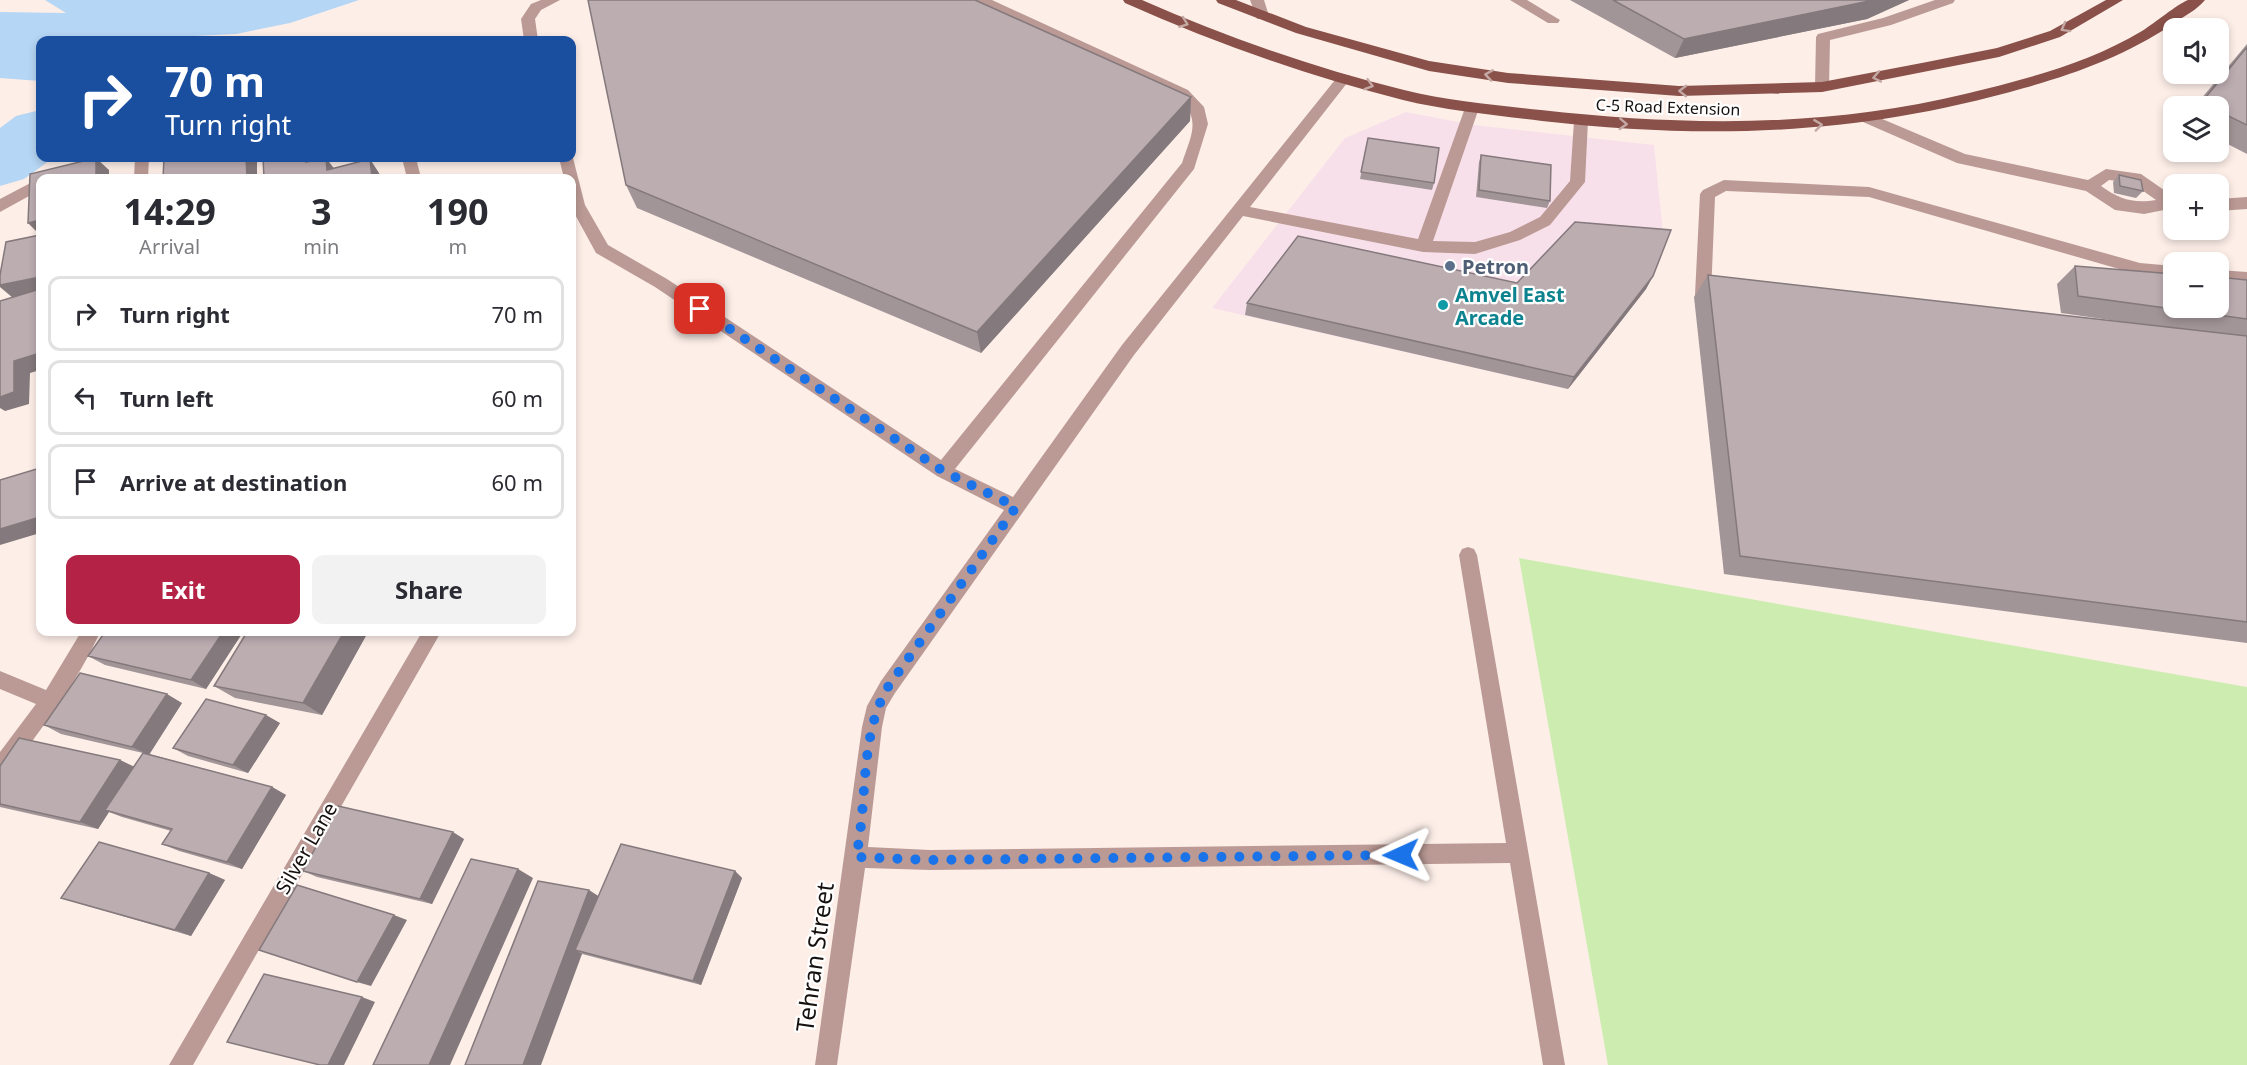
<!DOCTYPE html>
<html lang="en">
<head>
<meta charset="utf-8">
<style>
	:root { --surface:#fff; --page:#f2f2f3; --text:#2b2b33; --muted:#7c7c81; --line:#e1e1e2; --accent:#b42245 }
	body { margin:0; font-family:"Noto Sans",sans-serif; background:var(--page); color:var(--text); height:100vh; display:flex; flex-direction:column; font-size:22px; white-space:nowrap }
	* { box-sizing:border-box; margin:0 }
	p { font-size:20px; color:var(--muted) }
	.icon { flex:none; width:33px; height:33px; fill:none; stroke:currentColor; stroke-width:2; stroke-linecap:round; stroke-linejoin:round }
	.map { position:relative; flex:1; overflow:hidden }
	.side { position:absolute; left:36px; top:174px; width:540px; height:462px; display:flex; flex-direction:column; background:var(--surface); border-radius:12px; box-shadow:0 3px 9px #0003 }
	.side>* { flex:none }
	.top-card { position:absolute; left:36px; top:36px; width:540px; height:126px; border-radius:12px; box-shadow:0 3px 9px #0003; background:#1a4fa0; color:#fff; overflow:hidden }
	.controls { position:absolute; left:2163px; top:18px; display:grid; gap:12px }
	.controls a { display:grid; place-items:center; width:66px; height:66px; border-radius:12px; background:var(--surface); box-shadow:0 3px 9px #0003; font-size:30px }
	.pin { position:absolute; display:grid; place-items:center; width:51px; height:51px; color:#fff; margin:-26px; border-radius:12px; box-shadow:0 3px 9px #0006 }
	.me { position:absolute; width:66px; margin:-33px; rotate:269deg; stroke-linejoin:round; filter:drop-shadow(0 0 4px #0008) }
	.turn { display:flex; align-items:center; gap:21px; height:126px; padding:0 30px; font-size:27px }
	.turn .icon { width:78px; height:78px; stroke-width:2.5 }
	.turn b { display:block; font-size:42px; line-height:51px }
	.eta { display:flex; justify-content:space-evenly; align-items:center; height:102px; text-align:center }
	.eta b { font-size:36px; font-weight:700; line-height:42px }
	.cta { display:flex; gap:12px; margin-top:auto; padding:12px 30px }
	.cta a { flex:1; height:69px; border-radius:12px; background:var(--accent); color:#fff; font-size:24px; font-weight:700; line-height:69px; text-align:center }
	.cta a+a { background:var(--page); color:var(--text) }
	ul { padding:0; list-style:none }
	li { display:flex; align-items:center; gap:18px; height:75px; margin:0 12px 9px; padding:0 18px; border:3px solid var(--line); border-radius:12px }
	li div { flex:1 }
	li b { display:block; font-size:22px }
	li em { font-style:normal }
	.map>svg:first-child { display:block }
	.commercial { fill:#f8e0eb }
	.green { fill:#cdedb0 }
	.water { fill:#b6d6f5 }
	.lines { fill:none; stroke-linecap:round; stroke-linejoin:round }
	.river { fill:#b6d6f5; fill-rule:evenodd }
	.minor { fill:#bb9a95; fill-rule:evenodd }
	.major { fill:#895149; fill-rule:evenodd }
	.wall { fill:#a29598 }
	.shaded-wall { fill:#84797c }
	.building { fill:#bcadb1; stroke:#84797c; stroke-width:1.5 }
	.oneway { stroke:#c4a8a4 }
	.route { stroke:#1a73e8; stroke-width:10; stroke-dasharray:0 18 }
	.service-dot { fill:#5c6f8a; stroke:#fff; stroke-width:2 }
	.culture-dot { fill:#0f9aa8; stroke:#fff; stroke-width:2 }
	.labels { text-anchor:middle; dominant-baseline:central; stroke-width:4.5; stroke-linejoin:round; paint-order:stroke }
	.far-street-label { font-size:16px; fill:#16110f; stroke:#fff }
	.service-label { font-size:20px; font-weight:bold; fill:#4e5e75; stroke:#fff; text-anchor:start }
	.culture-label { font-size:20px; font-weight:bold; fill:#0d838f; stroke:#fff; text-anchor:start }
	.street-label { font-size:20px; fill:#16110f; stroke:#fff }
	.near-street-label { font-size:24px; fill:#16110f; stroke:#fff }
</style>
</head>
<body>
<div class="map">
<svg width="2247" height="1065" viewBox="0 0 2247 1065">
	<rect width="100%" height="100%" fill="#fdeee8"/>
	<path class="commercial" d="M1406,112l68,13 180,20 10,98 -18,46 -78,100 -356,-81 133,-170z"/>
	<path class="green" d="M1519,558l728,129v378h-639z"/>
	<path class="water" d="M45,0h314l-69,23 -54,11 -63,3 -8,3h-125v41l-40,-3v-66l66,1z"/>
	<g class="lines">
		<path class="river" d="M40,110v48h13l-29,21 -24,7v-58l16,-12z"/>
		<path class="minor" d="M541,0h19l-19,10 -6,9 3,21h-14l-3,-21 10,-15z
			M973,0h19l196,90 16,17 4,17 -14,45 -239,300 58,28 109,-152 217,-270h10l2,3 -101,129 168,32 47,-131 7,-5 7,5 -46,133 42,1 35,-10 30,-15 30,-36 4,-60 7,-5 7,5 -3,61 -35,43 -30,15 -45,14 -52,-2 -180,-36 -109,139 -239,338 -9,15 -4,19 -14,120 62,3 576,-7 -47,-288 3,-6 6,-2 6,2 3,6 88,510h-22l-33,-202 -580,7 -65,-2 -28,197h-22l47,-338 5,-21 14,-25 123,-171 -67,-34 -282,-189 -59,-34 -24,-44v-31h-8l-5,-20h13v-3l1,3 12,47 23,40 59,34 274,181 241,-297c9,-28 20,-43 -4,-67l-203,-93z
			M1250,0h14l5,16 -2,3h-10z
			M1510,0h17l33,20 -2,3h-10z
			M1935,0h20l-2,3 -62,22 -61,15 -1,47 -7,5 -5,-2 -2,-3 1,-50 2,-3 65,-16z
			M1868,113l97,41 123,26 18,-11 35,5 33,23v11l-30,6 -29,-4 -29,-19 -129,-28 -94,-41 -2,-4 2,-4zM2109,180l23,3 24,17c-22,4 -37,-1 -55,-14z
			M135,158h14l-1,20h-14z
			M402,158h14l5,20h-14z
			M40,178h3h-3v12l-40,22v-13z
			M1724,180l145,7 271,76 34,3v12l-34,-3 -271,-78 -143,-6 -11,6 -4,98 -2,4h-12l-2,-4 5,-101 3,-4z
			M2247,197v12l-29,2v-12z
			M2218,270l29,2v12l-29,-2z
			M81,632h19c-23,52 -59,97 -93,143l-7,3v-26l36,-48 -36,-15v-18l46,19z
			M422,632h19l-248,433h-24z"/>
		<path class="major" d="M1123,0h19c84,37 172,68 262,90 45,11 91,15 137,20 142,16 284,18 424,-16 61,-15 122,-30 177,-63 13,-8 34,-26 46,-31 5,0 12,0 17,0 -8,10 -21,16 -32,24 -47,31 -95,49 -149,64 -164,47 -313,52 -482,33 -46,-6 -94,-10 -139,-21 -96,-24 -188,-57 -278,-97z
			M1216,0h20l70,27 123,34 79,12 171,13 143,-4 105,-20 70,-14 53,-17 56,-31h17l-63,37 -61,20 -177,35 -143,4 -171,-13 -79,-12 -133,-38 -78,-30z"/>
	</g>
	<path class="wall" d="M1570,0h339l-42,19 -192,39z
		M2247,44v110l-29,-15v-33h-23z
		M1191,97l-1,24 -209,232 -344,-145 -11,-23z
		M1368,138l66,45 -2,7 -72,-11z
		M1481,155l69,46 -3,7 -71,-11 3,-35z
		M2119,175l24,16 -7,7 -22,-5 -1,-11z
		M2075,266l172,14v363l-523,-69 -30,-277 14,-22 430,49 -77,-11 -4,-29z
		M1653,276l-7,13 -78,100 -323,-74 2,-12 270,-20z
		M243,632l-37,57 -101,-24 -17,-9z
		M247,632h121l-46,83 -87,-17 -21,-12z
		M182,703l-33,51 123,33 14,8 -44,74 -63,-18 -17,-7 9,-13 -49,-14 -13,-5 -11,17 -98,-22v-41l120,-6 13,7 10,-14 -82,-19 -17,-9z
		M280,723l-32,50 -60,-17 -15,-8z
		M464,839l-32,65 -115,-27 -14,-6z
		M735,871l7,7 -41,107 -119,-31 -117,111 133,-169z
		M209,873l16,7 -34,56 -130,-38z"/>
	<path class="shaded-wall" d="M1874,0h35l-42,19 -192,39 9,-19z
		M1191,97l-1,24 -209,232 -4,-21z
		M96,158l13,12v8h-13z
		M246,158h11v20h-18z
		M306,158h9l2,18 -11,-14z
		M326,158l10,13 -9,-1z
		M370,159l9,14 1,5h-8z
		M40,220v15l-12,-12z
		M1653,276l-7,13 -78,100 6,-12z
		M40,277v16l-27,5 -13,-11v-2z
		M40,353v17l-10,3 -1,31 -24,7 -5,-3v-11l14,-36z
		M40,517v16l-40,12v-16z
		M223,632h20l-37,57 -15,-9z
		M344,632h24l-46,83 -19,-12z
		M167,694l15,9 -33,52 -17,-8z
		M266,715l14,8 -32,50 -15,-8z
		M120,760l17,8 -32,42 4,2 -11,17 -18,-7z
		M272,787l14,8 -44,74 -15,-7z
		M453,832l11,7 -32,65 -12,-5z
		M518,869l15,9 -83,187h-21z
		M735,871l7,7 -41,107 -8,-4z
		M209,873l16,7 -34,56 -16,-6z
		M589,890l14,9 -28,51 7,4 -41,111h-18z
		M394,915l13,5 -36,66 -14,-4z
		M362,997l13,5 -31,63h-16z"/>
	<path class="building" d="M588,0h387l216,97 -214,235 -351,-147z
		M1613,0h261l-190,39z
		M2247,47v78l-29,-14v-5h-9l-8,-3z
		M1368,138l71,10 -5,35 -73,-11z
		M1481,155l70,10 -1,36 -71,-11z
		M96,158v20h-56v42l-12,3 2,-49z
		M164,158h82l1,19 -8,1h-76z
		M263,158h43v4l20,-4 1,12 43,-11 2,19h-108z
		M2119,175l22,5 2,11 -23,-5z
		M1575,222l96,8 -18,46 -79,101 -327,-74 51,-67 219,47z
		M40,235v42l-40,8v-10l6,-33z
		M2075,266l99,8v34h44v-31l29,3v39l-169,-23z
		M1708,275l539,61v286l-507,-66z
		M40,289v64l-26,8v31l-14,5v-96z
		M40,468v49l-40,12v-49z
		M105,632h118l-32,48 -103,-24z
		M247,632h97l-41,71 -89,-17z
		M80,673l87,21 -35,53 -88,-22z
		M206,699l60,16 -33,50 -60,-17z
		M19,738l101,22 -40,62 -80,-18v-38z
		M143,753l129,34 -45,75 -65,-18 10,-15 -67,-19z
		M338,806l115,26 -33,67 -117,-28z
		M99,842l110,31 -34,57 -114,-32z
		M621,844l114,27 -42,110 -118,-31z
		M471,859l47,10 -89,196h-56z
		M538,881l51,9 -66,175h-58z
		M297,885l97,30 -37,67 -98,-32z
		M264,974l98,23 -34,68h-8l-93,-23z"/>
	<defs><path id="oneway-chevron" d="M-2-3.5L2.5 0L-2 3.5" fill="none" stroke-width="1.6" stroke-linecap="round" stroke-linejoin="round" transform="scale(1.5)"/></defs>
	<g class="oneway">
		<use href="#oneway-chevron" transform="translate(1184 23) rotate(20)"/>
		<use href="#oneway-chevron" transform="translate(2065 28) rotate(151)"/>
		<use href="#oneway-chevron" transform="translate(1489 75) rotate(-171)"/>
		<use href="#oneway-chevron" transform="translate(1877 77) rotate(169)"/>
		<use href="#oneway-chevron" transform="translate(1369 85) rotate(16)"/>
		<use href="#oneway-chevron" transform="translate(1683 91) rotate(-179)"/>
		<use href="#oneway-chevron" transform="translate(1623 124) rotate(3)"/>
		<use href="#oneway-chevron" transform="translate(1818 125) rotate(-7)"/>
	</g>
	<g class="lines">
		<path class="route" d="M700,309l243,162 73,36 -128,180c-29,49 -20,115 -32,170l74,3 471,-5"/>
	</g>
	<circle class="service-dot" cx="1450" cy="266" r="6"/>
	<circle class="culture-dot" cx="1443" cy="305" r="6"/>
	<g class="labels">
		<g class="far-street-label">
			<text transform="translate(1668 107) rotate(2)">C-5 Road Extension</text>
		</g>
		<g class="service-label">
			<text x="1462" y="266">Petron</text>
		</g>
		<g class="culture-label">
			<text x="1455" y="294">Amvel East<tspan x="1455" dy="23">Arcade</tspan></text>
		</g>
		<g class="street-label">
			<text transform="translate(306 848) rotate(-60)">Silver Lane</text>
		</g>
		<g class="near-street-label">
			<text transform="translate(814 957) rotate(-82)">Tehran Street</text>
		</g>
	</g>
</svg>
<div class="controls">
<a><svg class="icon" aria-label="sound" viewBox="0 0 24 24"><path d="M4 9h4l5-4v14l-5-4H4zM17 9q2 3 0 6"/></svg></a>
<a><svg class="icon" aria-label="layers" viewBox="0 0 24 24"><path d="M12 4l9 5-9 5-9-5zM3 14l9 5 9-5"/></svg></a>
<a>+</a>
<a>−</a>
</div>
<div class="pin" style="left:700px;top:309px;background:#d93025"><svg class="icon" aria-label="arrive" viewBox="0 0 24 24"><path d="M6 21V4h12l-3 4 3 4H6"/></svg></div>
<svg class="me" style="left:1401px;top:855px" viewBox="-20 -20 40 40"><path d="M0-17L14 15 0 8-14 15z" fill="#1a73e8" stroke="#fff" stroke-width="4"/></svg>
<div class="top-card">
<div class="turn"><svg class="icon" aria-label="right" viewBox="0 0 24 24"><path d="M7 20v-9h11M14 6l5 5-5 5"/></svg><div><b>70 m</b>Turn right</div></div>
</div>
<section class="side">
<div class="eta">
<div><b>14:29</b><p>Arrival</p></div>
<div><b>3</b><p>min</p></div>
<div><b>190</b><p>m</p></div>
</div>
<ul>
<li><svg class="icon" aria-label="right" viewBox="0 0 24 24"><path d="M7 20v-9h11M14 6l5 5-5 5"/></svg><div><b>Turn right</b></div><em>70 m</em></li>
<li><svg class="icon" aria-label="left" viewBox="0 0 24 24"><path d="M17 20v-9H6M10 6l-5 5 5 5"/></svg><div><b>Turn left</b></div><em>60 m</em></li>
<li><svg class="icon" aria-label="arrive" viewBox="0 0 24 24"><path d="M6 21V4h12l-3 4 3 4H6"/></svg><div><b>Arrive at destination</b></div><em>60 m</em></li>
</ul>
<div class="cta"><a>Exit</a><a>Share</a></div>
</section>
</div>
</body>
</html>
